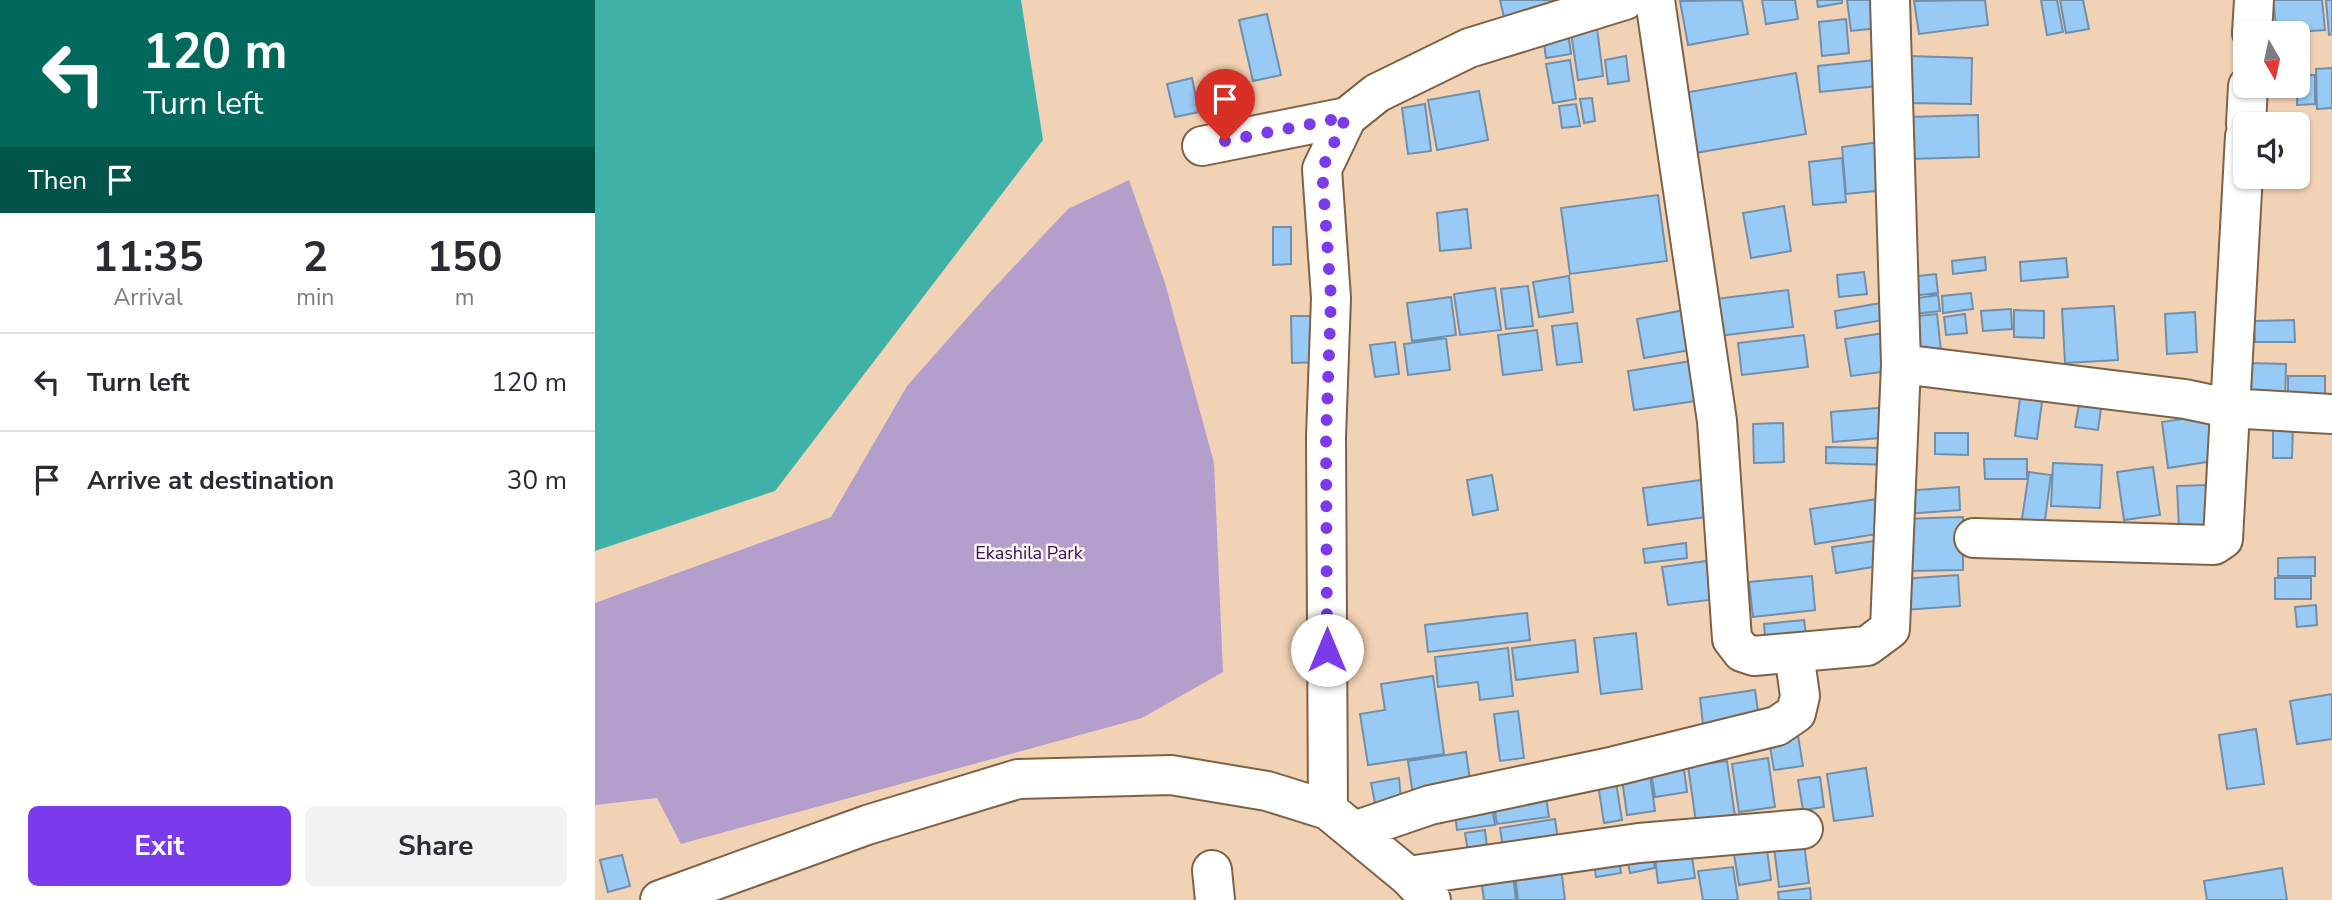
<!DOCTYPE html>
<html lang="en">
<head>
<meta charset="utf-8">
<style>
	:root { --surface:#fff; --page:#f2f2f3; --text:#2b2b33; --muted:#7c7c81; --line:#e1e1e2; --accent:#7c3aed }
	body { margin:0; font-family:"Nunito Sans",sans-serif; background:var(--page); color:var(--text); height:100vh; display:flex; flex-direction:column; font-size:26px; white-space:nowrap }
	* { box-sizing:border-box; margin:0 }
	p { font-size:23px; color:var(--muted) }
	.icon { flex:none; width:38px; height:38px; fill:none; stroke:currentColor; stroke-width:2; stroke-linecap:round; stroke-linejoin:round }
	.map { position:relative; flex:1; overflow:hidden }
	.sheet { display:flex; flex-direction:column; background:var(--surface); width:595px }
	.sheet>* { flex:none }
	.top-card { background:#00695c; color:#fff; overflow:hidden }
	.needle { width:46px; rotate:171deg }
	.buttons { position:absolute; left:1638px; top:21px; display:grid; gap:14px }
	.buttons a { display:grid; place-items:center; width:77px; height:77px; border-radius:10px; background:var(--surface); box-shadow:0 2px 5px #0004; font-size:35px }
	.pin { position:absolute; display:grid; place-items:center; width:60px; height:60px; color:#fff; margin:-72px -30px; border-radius:50% 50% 50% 0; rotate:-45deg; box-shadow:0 0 7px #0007 }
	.pin .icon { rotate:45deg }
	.me { position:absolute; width:77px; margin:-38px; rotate:0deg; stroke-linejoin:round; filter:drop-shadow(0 0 5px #0008) }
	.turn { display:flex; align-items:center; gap:24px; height:147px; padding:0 28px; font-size:32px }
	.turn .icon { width:91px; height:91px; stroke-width:2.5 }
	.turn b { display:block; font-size:49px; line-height:60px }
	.then { display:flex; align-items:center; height:66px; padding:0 28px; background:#0003; gap:14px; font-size:26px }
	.eta { display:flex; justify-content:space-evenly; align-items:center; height:119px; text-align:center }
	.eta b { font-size:42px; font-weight:700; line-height:49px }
	.action { display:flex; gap:14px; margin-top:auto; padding:14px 28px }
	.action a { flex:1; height:80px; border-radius:10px; background:var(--accent); color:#fff; font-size:28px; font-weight:700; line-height:80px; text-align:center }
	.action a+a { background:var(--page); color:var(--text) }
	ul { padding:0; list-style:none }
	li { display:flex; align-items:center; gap:21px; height:98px; padding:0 28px; border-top:2px solid var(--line) }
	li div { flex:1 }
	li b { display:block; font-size:26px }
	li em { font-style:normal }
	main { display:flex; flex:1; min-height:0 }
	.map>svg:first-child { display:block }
	.green { fill:#b39ecc }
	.water { fill:#40b1a6 }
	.building { fill:#98caf6; stroke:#718faa; stroke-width:2 }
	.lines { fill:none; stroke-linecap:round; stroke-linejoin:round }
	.minor-casing { stroke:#7e6247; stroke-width:42 }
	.minor { stroke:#fff; stroke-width:38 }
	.route { stroke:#7c3aed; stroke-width:12; stroke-dasharray:0 21.6 }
	.labels { text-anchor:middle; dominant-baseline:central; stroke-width:5; stroke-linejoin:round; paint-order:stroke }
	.park-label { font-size:18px; fill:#39095b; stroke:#fff8f2 }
</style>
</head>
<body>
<main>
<section class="sheet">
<div class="top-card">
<div class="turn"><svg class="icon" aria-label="left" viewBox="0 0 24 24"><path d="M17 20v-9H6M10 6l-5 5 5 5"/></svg><div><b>120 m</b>Turn left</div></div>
<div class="then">Then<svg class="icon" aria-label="arrive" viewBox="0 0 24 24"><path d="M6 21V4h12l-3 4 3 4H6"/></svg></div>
</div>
<div class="eta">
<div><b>11:35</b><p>Arrival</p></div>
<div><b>2</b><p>min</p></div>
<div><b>150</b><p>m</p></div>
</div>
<ul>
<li><svg class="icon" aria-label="left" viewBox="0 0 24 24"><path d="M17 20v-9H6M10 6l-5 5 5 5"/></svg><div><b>Turn left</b></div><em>120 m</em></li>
<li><svg class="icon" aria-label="arrive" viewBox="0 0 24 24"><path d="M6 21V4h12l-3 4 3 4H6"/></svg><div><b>Arrive at destination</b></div><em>30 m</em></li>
</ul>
<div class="action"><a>Exit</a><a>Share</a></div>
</section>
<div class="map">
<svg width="1737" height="900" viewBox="0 0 1737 900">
	<rect width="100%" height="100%" fill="#f2d2b4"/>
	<path class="green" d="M534,180l36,103 49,180 9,209 -81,46 -461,126 -24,-46 -62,7v-202l236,-86 76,-131 84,-95 77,-82z"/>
	<path class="water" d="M0,0h426l22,140 -268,351 -180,60z"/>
	<path class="building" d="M905,0h55l3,14 -52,12z
		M1147,0l6,34 -60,11 -8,-44z
		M1167,0h33l3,19 -32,5z
		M1222,0h25v3l-24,4z
		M1252,0h29l3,28 -28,3z
		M1390,0l3,25 -69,9 -5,-33z
		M1446,0h16l6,32 -16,3z
		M1465,0h23l6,29 -23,4z
		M1678,0h49l3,30 -48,3z
		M1731,0h6v34l-3,1z
		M672,14l14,61 -28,6 -14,-61z
		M1251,19l3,34 -27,3 -3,-34z
		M1002,28l6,48 -25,4 -7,-48z
		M973,32l3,22 -25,4 -3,-22z
		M1031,56l3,25 -21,3 -3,-24z
		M1313,56l64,2 -1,46 -64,-1z
		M1290,59l3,26 -68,7 -2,-26z
		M975,60l6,39 -23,4 -7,-39z
		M1737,68v40l-15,1 -1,-40z
		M1201,73l10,61 -111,19 -11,-60z
		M1703,75h17v29l-18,1z
		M597,78l7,34 -24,5 -8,-33z
		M884,91l9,49 -51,10 -9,-50z
		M997,98l3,23 -11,2 -4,-24z
		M830,104l6,47 -23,3 -6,-46z
		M981,104l4,22 -18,2 -3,-22z
		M1383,115l1,42 -72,2 -1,-42z
		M1285,142l5,48 -39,4 -4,-47z
		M1247,158l4,44 -33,3 -4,-43z
		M1063,195l9,66 -97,13 -9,-66z
		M1189,206l7,45 -40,7 -8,-45z
		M872,209l4,39 -31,3 -3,-38z
		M678,227h18v37l-18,1z
		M1390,257l1,13 -33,4 -1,-13z
		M1471,258l2,19 -47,4 -1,-19z
		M1269,272l3,22 -28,3 -2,-22z
		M1341,274l2,19 -27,3 -2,-19z
		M974,276l4,36 -34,5 -6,-35z
		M933,286l5,40 -27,3 -5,-40z
		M900,288l6,42 -41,5 -6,-41z
		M1193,290l5,37 -74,9 -4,-37z
		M1376,293l2,16 -30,4 -1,-17z
		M1343,295l2,16 -26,3 -2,-15z
		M856,297l5,38 -44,6 -5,-38z
		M1286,303l2,17 -46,8 -2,-17z
		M1519,306l4,54 -53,3 -3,-54z
		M1100,308l7,40 -58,10 -7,-39z
		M1416,309l1,20 -29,2 -2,-20z
		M1419,310l30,1v27l-30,-1z
		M1600,312l2,40 -30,2 -2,-40z
		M1342,314l4,37 -29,3 -4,-37z
		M1370,314l2,19 -21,2 -2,-18z
		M696,316h30l1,46 -30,1z
		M1699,320l1,22h-40l-1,-21z
		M982,323l5,39 -25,3 -5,-39z
		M942,330l5,40 -39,5 -5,-40z
		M1289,333l6,38 -39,5 -6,-37z
		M1209,335l4,32 -66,8 -4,-32z
		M851,338l4,32 -42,5 -4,-31z
		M800,342l4,32 -24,3 -5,-32z
		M1103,360l5,40 -69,10 -6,-39z
		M1652,363l39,1 -1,39 -39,-1z
		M1693,376h37v23h-37z
		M1426,391l22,3 -6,45 -22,-3z
		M1484,405l22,3 -3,22 -23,-3z
		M1294,407l3,30 -59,5 -2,-30z
		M1613,415l6,46 -46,7 -6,-46z
		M1188,423l1,39 -30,1 -1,-39z
		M1678,425h20l-1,33h-19z
		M1340,433h33v22l-33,-1z
		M1231,447l64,1v17l-64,-2z
		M1389,459h43v20h-42z
		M1458,463l49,2 -2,43 -49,-2z
		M1558,467l7,48 -36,5 -7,-48z
		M1434,472l22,3 -8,60 -23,-3z
		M897,475l6,35 -25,5 -6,-35z
		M1121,478l5,37 -73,10 -5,-37z
		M1613,485l2,42 -31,1 -2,-42z
		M1364,487l1,23 -56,4 -1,-23z
		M1283,499l5,34 -68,11 -5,-35z
		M1368,517v53l-58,1 -1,-52z
		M1293,539l4,25 -56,9 -4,-26z
		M1091,543l1,15 -42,5 -2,-14z
		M1720,557v19h-37v-18z
		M1126,559l5,39 -58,7 -6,-38z
		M1363,575l2,31 -57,4 -2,-31z
		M1217,576l3,34 -62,7 -4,-35z
		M1680,578h36v21h-36z
		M1721,605l1,20 -20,2 -2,-20z
		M932,613l3,27 -102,12 -3,-27z
		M1209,620l3,23 -41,5 -2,-24z
		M1041,633l6,56 -41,5 -7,-56z
		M980,640l3,32 -62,8 -4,-32z
		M913,648l5,48 -33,4 -2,-18 -40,5 -3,-30z
		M838,676l11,78 -76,11 -8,-51 25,-4 -4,-26z
		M1160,690l5,35 -56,8 -4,-35z
		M1737,694v45l-35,5 -7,-43z
		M923,711l6,47 -24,3 -6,-47z
		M1661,729l8,55 -37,5 -8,-54z
		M1202,730l6,36 -29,4 -6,-36z
		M871,752l5,35 -58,8 -5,-34z
		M1173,758l7,49 -36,5 -7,-48z
		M1088,761l4,31 -32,5 -5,-31z
		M1132,761l9,62 -39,6 -9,-63z
		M1054,768l6,43 -28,4 -6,-43z
		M1271,768l7,48 -39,5 -7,-47z
		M1020,776l7,44 -18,3 -7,-45z
		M1225,777l4,30 -21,3 -5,-30z
		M804,778l2,21 -26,4 -4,-20z
		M950,791l4,26 -52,7 -4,-25z
		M896,801l4,24 -38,5 -3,-24z
		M960,819l4,28 -55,8 -4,-27z
		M890,830l3,26 -19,2 -4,-25z
		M1095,843l5,35 -37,5 -4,-35z
		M1209,843l5,40 -30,4 -5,-40z
		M1172,850l4,30 -32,5 -5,-31z
		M1023,852l3,21 -25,4 -3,-21z
		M1057,853l3,15 -25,5 -3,-16z
		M27,855l8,31 -22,6 -8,-32z
		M965,859l5,41h-47l-4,-34z
		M917,866l4,34h-32l-4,-30z
		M1138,867l5,33h-35l-5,-29z
		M1687,868l5,32h-80l-3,-19z
		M1215,888l1,12h-32l-1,-8z"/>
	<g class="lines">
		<g class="minor-casing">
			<path id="minor" d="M1060,0l62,421 15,218 10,13 12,4 113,-10 23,-17 11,-265 -11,-364
				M1657,33l2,-33
				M1651,124l2,-38
				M607,146l145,-29
				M1306,364l284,35 43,9 104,6
				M1379,538l240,7 9,-6 22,-403
				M733,810l-2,-373 5,-139 -9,-129 25,-52 30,-24 92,-45 156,-48
				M759,831l76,-26 185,-39 162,-40 19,-13 4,-17 -6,-43
				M617,870l3,30
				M813,876l231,-33 164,-14
				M65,900l207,-75 151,-46 153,-4 96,16 61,19 80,66 23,24"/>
		</g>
		<use href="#minor" class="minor"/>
	</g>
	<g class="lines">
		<path class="route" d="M630,141l121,-24 -24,52 9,129 -5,140 1,212"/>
	</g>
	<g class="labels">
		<g class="park-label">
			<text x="434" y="553">Ekashila Park</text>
		</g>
	</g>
</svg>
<div class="buttons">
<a><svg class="needle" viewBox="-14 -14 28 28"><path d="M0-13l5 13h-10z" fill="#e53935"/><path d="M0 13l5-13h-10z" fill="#7c7c81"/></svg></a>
<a><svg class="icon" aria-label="sound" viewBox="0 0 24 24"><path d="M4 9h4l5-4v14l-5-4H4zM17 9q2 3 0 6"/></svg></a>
</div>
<div class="pin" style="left:630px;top:141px;background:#d93025"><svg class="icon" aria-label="arrive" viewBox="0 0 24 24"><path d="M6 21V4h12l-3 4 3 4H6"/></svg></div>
<svg class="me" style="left:732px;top:650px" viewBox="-20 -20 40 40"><circle r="19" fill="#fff"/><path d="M0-13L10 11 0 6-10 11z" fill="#7c3aed"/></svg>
</div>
</main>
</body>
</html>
